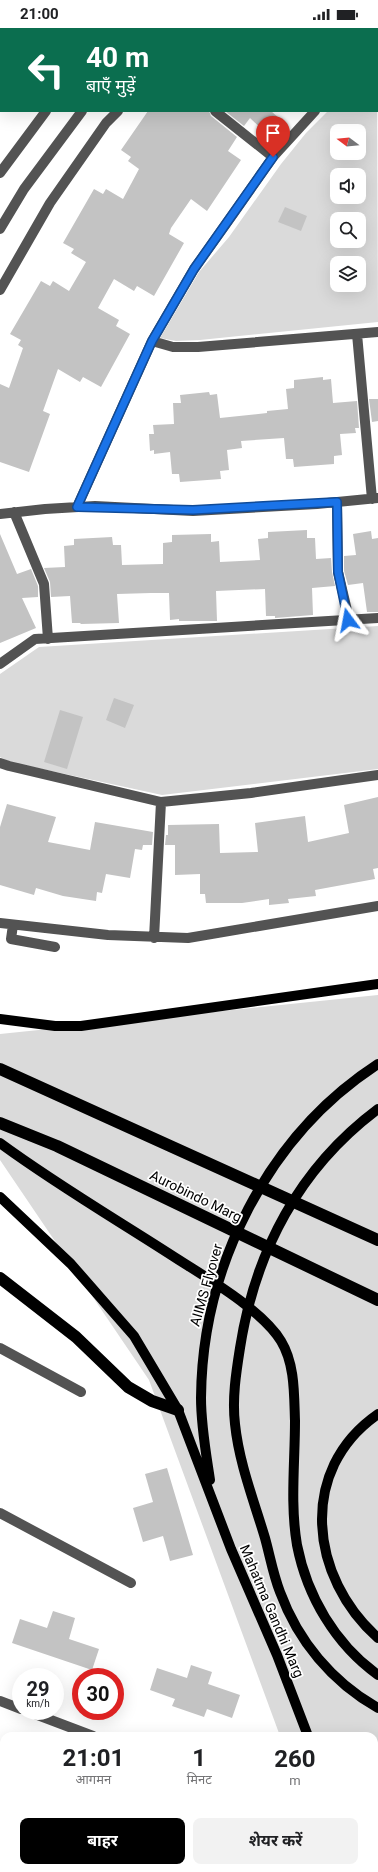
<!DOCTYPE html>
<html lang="hi">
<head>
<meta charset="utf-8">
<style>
	:root { --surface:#fff; --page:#f2f2f2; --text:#202124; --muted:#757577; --accent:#000 }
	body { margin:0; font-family:Roboto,"Noto Sans Devanagari",sans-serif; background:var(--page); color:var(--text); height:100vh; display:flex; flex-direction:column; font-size:15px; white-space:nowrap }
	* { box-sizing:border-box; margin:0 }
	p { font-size:13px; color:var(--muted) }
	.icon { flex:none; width:22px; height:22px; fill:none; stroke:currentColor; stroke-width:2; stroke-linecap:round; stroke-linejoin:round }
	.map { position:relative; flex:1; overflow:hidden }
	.sheet { position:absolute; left:0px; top:1704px; width:378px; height:140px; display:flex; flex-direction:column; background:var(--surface); border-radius:12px 12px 0 0; box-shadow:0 4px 16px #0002 }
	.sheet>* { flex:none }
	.banner { position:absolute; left:0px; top:0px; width:378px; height:84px; box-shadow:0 4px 16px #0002; background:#0b6e4f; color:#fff; overflow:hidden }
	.needle { width:26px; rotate:286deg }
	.controls { position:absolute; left:330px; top:96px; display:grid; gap:8px }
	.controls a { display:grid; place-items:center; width:36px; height:36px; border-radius:8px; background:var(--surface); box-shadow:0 4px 16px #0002; font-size:20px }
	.speed { position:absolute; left:12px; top:1640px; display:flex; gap:8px; font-size:20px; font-weight:700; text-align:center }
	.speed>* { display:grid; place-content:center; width:52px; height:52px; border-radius:50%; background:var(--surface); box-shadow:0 4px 16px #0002; line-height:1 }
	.speed small { font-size:10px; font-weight:400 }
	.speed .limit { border:6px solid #d22; background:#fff; color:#111 }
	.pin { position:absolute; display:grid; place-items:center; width:34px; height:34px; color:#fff; margin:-41px -17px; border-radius:50% 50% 50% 0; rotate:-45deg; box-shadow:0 0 4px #0007 }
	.pin .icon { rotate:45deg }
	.me { position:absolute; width:44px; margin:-22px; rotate:347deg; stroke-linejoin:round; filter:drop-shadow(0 0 3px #0008) }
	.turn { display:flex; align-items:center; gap:14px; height:84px; padding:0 20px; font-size:18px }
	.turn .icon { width:52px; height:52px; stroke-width:2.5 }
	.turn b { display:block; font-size:28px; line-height:34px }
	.eta { display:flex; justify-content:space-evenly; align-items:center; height:68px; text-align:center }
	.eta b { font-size:24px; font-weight:700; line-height:28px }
	.cta { display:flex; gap:8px; margin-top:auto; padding:8px 20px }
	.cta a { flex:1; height:46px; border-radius:8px; background:var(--accent); color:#fff; font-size:16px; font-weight:700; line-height:46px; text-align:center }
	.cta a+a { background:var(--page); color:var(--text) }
	.status { display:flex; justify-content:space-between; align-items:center; height:28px; padding:0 20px; background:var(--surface); direction:ltr }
	.status svg { height:11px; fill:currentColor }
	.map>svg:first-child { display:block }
	.green { fill:#dadada; fill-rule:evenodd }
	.building { fill:#c3c3c3 }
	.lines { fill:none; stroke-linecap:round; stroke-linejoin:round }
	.minor { stroke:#535353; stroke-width:10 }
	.major { stroke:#000; stroke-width:10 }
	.highway { stroke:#000; stroke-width:12 }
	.route-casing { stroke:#114b97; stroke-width:10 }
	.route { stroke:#1a73e8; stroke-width:7 }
	.labels { text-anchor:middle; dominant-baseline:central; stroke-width:3.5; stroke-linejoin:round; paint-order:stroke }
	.street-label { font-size:14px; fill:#000; stroke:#fff }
</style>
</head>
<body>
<div class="status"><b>21:00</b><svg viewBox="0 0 49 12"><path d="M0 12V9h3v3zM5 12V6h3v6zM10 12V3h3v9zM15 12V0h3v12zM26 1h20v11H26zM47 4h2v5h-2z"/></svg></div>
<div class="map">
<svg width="378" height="1844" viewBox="0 0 378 1844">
	<rect width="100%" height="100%" fill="#fff"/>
	<path class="green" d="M377,42l1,252 -178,18 -24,1 -16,-3 39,-66 30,-35 52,-73 25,-31 22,-22h49zM337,103h22v22h-22zM337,147h22v22h-22zM337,191h22v22h-22zM337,235h22v22h-22z
		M378,598v143l-216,26 -152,-33 -10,-5v-83l39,-27z
		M378,967v877h-48l-1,-4h45v-132h-94l-131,-356 -149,-220v-126z"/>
	<path class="building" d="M148,83h61l2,5 26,21 -9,14 13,9 -34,51 -16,-12 -20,29 -2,6 15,9 -30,53 -17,-10 -3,5 -20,-12 -16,29 21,12 -3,6 14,8 -29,53 -18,-10 -3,5 -22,-13 -15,42 7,3 -21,58 -29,-10v-78l9,4 14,-40 -5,-3 3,-5 -11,-6 31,-53 9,5 3,-5 16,10 17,-29 -15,-9 3,-4 -11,-6 31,-54 9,5 3,-5 17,10 16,-30 -11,-8 3,-4 -10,-7z
		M225,83h46l10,9 -14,14 -17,-16 -6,8z
		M285,179l22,9 -6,15 -23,-9z
		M323,349v3l8,-1 2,24 24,-2 2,27h-4l1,5 -16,1 2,21 -8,1v8l-40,3 -1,-8h-7l-2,-21 -43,3 1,7 -15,2 2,20 -9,1 1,8 -41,3 -1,-8h-7l-2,-22 -16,2v-4l-4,1 -1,-17h5l-1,-9 21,-1 -1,-21h8l-1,-8 29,-3 1,3 7,-1 3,24 47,-5v-2l21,-2 -2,-20 8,-1v-8z
		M369,371h9v22l-6,1z
		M307,502v8h8l1,21 15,-1 1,14 3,14 -23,2 1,27 -38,3v-2h-9l-1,-27 -49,2 1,30h-38v-2l-9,1 -1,-27h-18l-34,1 2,29 -38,1 -1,-1h-8l-2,-27 -19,1 -1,-15 -6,-14 21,-1 -1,-21 10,-1v-6l38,-2 1,8h8l1,20 41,-1v-21l9,-1v-7l39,-1v8l8,-1 1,21 40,-2 -2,-21 10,-1v-6z
		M371,503l1,8 6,-1v74h-11l-4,-29 -15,2 -4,-14v-15l12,-1 -3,-21z
		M0,506l17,40 14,-5 7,17v11l-16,1 14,30 -36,15z
		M114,670l20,7 -9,23 -19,-8z
		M60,682l23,7 -16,52 -23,-7z
		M378,769v71l-5,1 2,10 -60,11 1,6 -28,3 1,4 -20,2v-6l-27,4h-36l-1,-9h-5v-20l-25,1v-30h-10l1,-10h2v-10l51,-1 1,29 38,-1 -3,-29 50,-7 3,26 41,-9 -5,-28z
		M7,776l49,13 -8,25 42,8 5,-28 58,10 -1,13h-9l-1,5 -7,-1 -5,29 -24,-4 -4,19 -5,-1 -1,9 -33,-5 -27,-8 -2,7 -34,-10v-58z
		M167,1440l26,87 -23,6 -7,-25 -20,6 -10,-34 20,-6 -8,-28z
		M53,1583l22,7 -6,21 30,10 -7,21 -80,-27 8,-24 27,9z
		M191,1637l21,7 -4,12 32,11 -8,23 -25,-9 -3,8 -32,-11 3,-7 -25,-9 7,-22 30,10z"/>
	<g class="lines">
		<path class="minor" d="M110,1v-1
			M148,1l1,-1
			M185,1l1,-1
			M377,32l1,-1
			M215,83l58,46
			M0,145l46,-62
			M0,201l24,-40 58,-78
			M0,262l50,-87 56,-80 12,-12
			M357,306l15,165
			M152,313l42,-72 39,-55 40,-57 42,-46
			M337,474l1,70 11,47
			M77,479l75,-166 21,6h25l180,-15
			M14,484l30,72 4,55
			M0,486l45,-5 50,-3 98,5 124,-7 61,-6
			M0,636l35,-25 343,-21
			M0,735l9,3 152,36 90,-9 127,-18
			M0,895l108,12 80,3 190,-32
			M13,897l-2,14 44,8
			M154,910l7,-136
			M0,1320l81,44
			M0,1485l131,70
			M0,1673l21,8
			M27,1683l66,25
			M0,1802l4,2
			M107,1840l12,4
			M150,1844l1,-4
			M274,1844l2,-4"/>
		<path class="major" d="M0,991l55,7h26l297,-42
			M378,1081c-79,59 -123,143 -138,239 -4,25 -8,51 -5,76 4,39 19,77 30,114 5,18 8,36 15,54 18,49 52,90 98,116
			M0,1115c57,42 119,78 179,117 30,19 84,51 102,81 14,23 13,53 14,80 0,41 -5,83 2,124 10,51 38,99 81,130
			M0,1169l71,67 63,72 44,74 53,139 46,106 31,81
			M378,1386c-81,56 -68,164 0,224
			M210,1452c-4,-27 -9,-54 -9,-82 1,-131 66,-262 177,-334
			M358,1840l1,4"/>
		<path class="highway" d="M0,1041l378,171
			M0,1095l57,23 321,154
			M0,1250l76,59 52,50 24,14 26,9"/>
	</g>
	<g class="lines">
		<g class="route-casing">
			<path id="route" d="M273,129l-79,112 -42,72 -75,166 116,3 144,-8 1,70 10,48"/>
		</g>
		<use href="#route" class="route"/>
	</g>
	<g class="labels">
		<g class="street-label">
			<text transform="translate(196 1168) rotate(26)">Aurobindo Marg</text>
			<text transform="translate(206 1257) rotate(-74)">AIIMS Flyover</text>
			<text transform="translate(272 1583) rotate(67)">Mahatma Gandhi Marg</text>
		</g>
	</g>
</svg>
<div class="controls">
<a><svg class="needle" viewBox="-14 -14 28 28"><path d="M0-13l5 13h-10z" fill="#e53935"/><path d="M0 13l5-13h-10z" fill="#757577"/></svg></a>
<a><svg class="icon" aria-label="sound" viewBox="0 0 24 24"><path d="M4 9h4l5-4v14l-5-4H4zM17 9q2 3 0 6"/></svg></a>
<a><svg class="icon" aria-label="search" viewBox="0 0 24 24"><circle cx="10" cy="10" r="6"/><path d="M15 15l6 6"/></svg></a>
<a><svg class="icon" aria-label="layers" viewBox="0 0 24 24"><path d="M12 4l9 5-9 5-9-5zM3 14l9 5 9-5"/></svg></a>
</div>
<div class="speed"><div>29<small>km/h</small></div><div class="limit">30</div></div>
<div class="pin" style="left:273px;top:129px;background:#d93025"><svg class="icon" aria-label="arrive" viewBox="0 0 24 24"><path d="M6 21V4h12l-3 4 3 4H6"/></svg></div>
<svg class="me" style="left:348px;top:592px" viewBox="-20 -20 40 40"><path d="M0-17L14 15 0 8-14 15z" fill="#1a73e8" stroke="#fff" stroke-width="4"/></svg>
<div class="banner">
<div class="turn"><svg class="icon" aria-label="left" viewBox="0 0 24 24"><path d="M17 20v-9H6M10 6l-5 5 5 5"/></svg><div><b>40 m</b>बाएँ मुड़ें</div></div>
</div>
<section class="sheet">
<div class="eta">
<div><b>21:01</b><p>आगमन</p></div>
<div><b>1</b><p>मिनट</p></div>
<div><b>260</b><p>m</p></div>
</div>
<div class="cta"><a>बाहर</a><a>शेयर करें</a></div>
</section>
</div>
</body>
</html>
